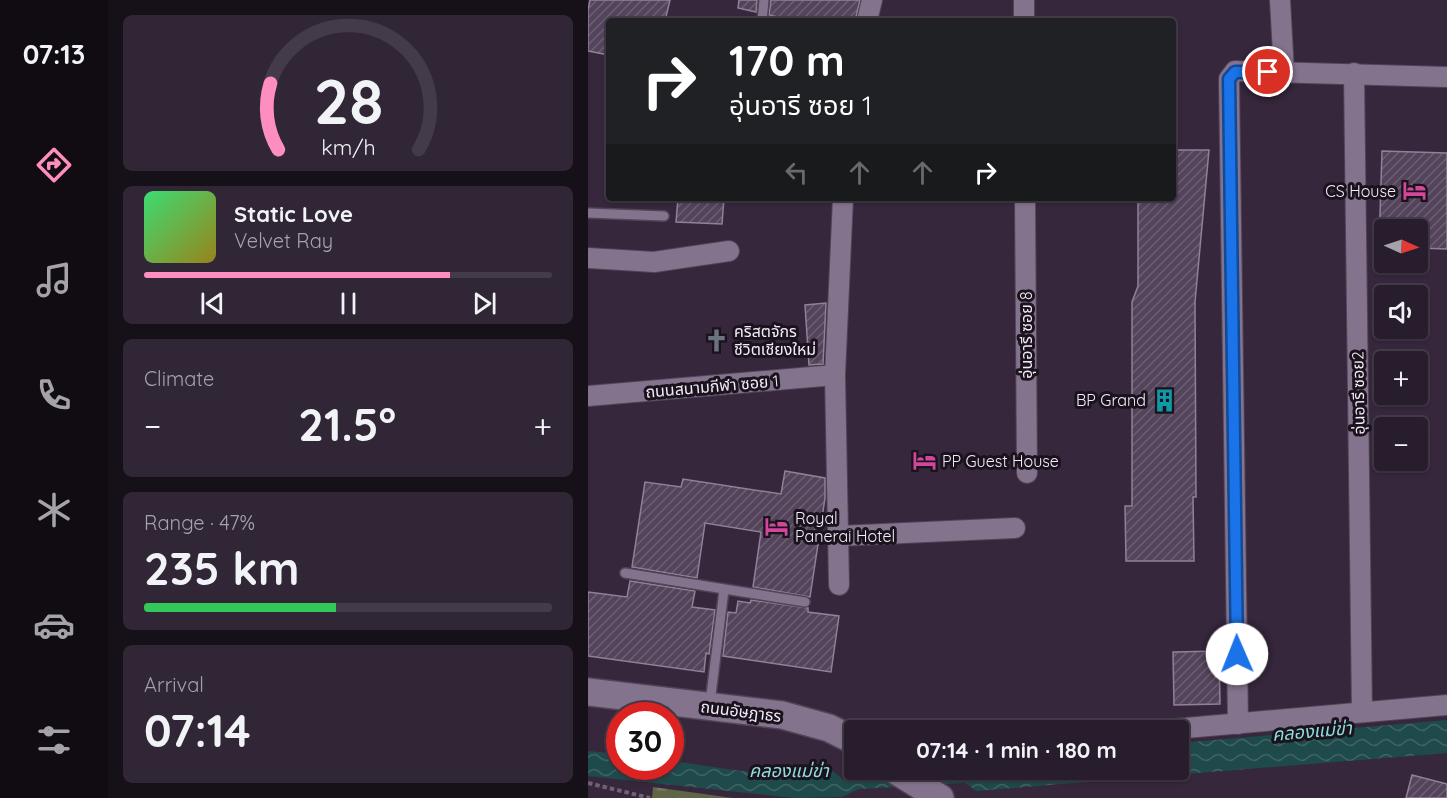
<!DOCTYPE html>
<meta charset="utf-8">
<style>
body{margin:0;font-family:Quicksand,"Noto Sans Thai",sans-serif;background:#302635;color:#f1f3f6;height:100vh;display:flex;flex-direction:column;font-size:22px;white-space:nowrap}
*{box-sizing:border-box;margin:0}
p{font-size:20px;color:#a5a2aa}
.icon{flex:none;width:33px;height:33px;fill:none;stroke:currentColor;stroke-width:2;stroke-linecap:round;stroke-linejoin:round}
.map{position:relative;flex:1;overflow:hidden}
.side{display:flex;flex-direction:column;gap:15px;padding:15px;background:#161019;width:480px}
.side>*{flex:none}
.hud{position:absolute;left:18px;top:18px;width:570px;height:183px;border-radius:6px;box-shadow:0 2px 4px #0004,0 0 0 2px #443b49;background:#202124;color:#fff;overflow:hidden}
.needle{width:39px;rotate:93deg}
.controls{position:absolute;left:786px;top:219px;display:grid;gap:12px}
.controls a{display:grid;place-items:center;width:54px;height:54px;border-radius:6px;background:#281d2d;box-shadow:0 2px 4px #0004,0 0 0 2px #443b49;font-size:30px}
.speed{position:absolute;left:18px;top:702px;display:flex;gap:12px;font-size:30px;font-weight:700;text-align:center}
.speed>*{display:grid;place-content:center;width:78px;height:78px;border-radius:50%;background:#281d2d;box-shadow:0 2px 4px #0004,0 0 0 2px #443b49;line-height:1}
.speed .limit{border:9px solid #d22;background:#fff;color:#111}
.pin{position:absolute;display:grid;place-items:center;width:51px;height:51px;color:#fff;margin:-26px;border:3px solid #fff;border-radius:50%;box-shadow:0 2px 6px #0007}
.me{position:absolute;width:66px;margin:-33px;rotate:359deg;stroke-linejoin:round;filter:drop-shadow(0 0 4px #0008)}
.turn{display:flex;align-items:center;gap:21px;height:126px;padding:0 24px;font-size:27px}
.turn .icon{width:78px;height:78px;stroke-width:2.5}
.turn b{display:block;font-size:42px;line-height:51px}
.lanes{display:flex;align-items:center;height:57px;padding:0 24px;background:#0003;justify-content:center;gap:30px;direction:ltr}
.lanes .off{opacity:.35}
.big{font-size:45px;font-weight:700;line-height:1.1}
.side .tile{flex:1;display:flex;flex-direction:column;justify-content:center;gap:9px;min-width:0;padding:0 21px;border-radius:9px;background:#302635}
.side .dial{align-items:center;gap:0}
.dial svg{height:156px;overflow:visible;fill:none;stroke:#443b49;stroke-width:7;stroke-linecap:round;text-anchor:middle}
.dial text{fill:#f1f3f6;stroke:none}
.song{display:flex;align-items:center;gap:18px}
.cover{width:72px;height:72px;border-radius:9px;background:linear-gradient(135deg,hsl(140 70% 55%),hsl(50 70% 35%))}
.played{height:6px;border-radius:3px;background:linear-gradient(90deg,#fe8ebd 75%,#443b49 75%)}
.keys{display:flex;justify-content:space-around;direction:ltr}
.heat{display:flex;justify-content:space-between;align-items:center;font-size:33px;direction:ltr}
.charge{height:9px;border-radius:4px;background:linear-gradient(90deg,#34c759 47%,#443b49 0)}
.trip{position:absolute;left:256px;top:720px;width:345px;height:60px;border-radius:6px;background:#281d2d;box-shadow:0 2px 4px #0004,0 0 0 2px #443b49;font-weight:700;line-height:60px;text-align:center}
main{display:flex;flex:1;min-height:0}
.tabs{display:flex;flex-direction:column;width:108px;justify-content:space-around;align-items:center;background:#100c12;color:#a5a2aa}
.tabs .icon{width:42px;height:42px}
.tabs .on{color:#fe8ebd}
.tabs b{font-size:27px;color:#f1f3f6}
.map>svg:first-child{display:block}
</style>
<main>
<nav class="tabs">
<b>07:13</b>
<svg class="icon on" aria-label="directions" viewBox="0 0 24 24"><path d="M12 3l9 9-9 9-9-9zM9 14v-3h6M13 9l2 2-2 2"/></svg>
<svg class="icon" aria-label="music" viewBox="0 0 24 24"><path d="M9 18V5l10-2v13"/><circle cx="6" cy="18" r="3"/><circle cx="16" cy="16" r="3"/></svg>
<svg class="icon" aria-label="phone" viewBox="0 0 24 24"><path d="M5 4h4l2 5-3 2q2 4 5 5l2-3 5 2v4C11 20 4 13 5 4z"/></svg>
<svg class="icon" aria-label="climate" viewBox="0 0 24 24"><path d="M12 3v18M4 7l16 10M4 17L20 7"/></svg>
<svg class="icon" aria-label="car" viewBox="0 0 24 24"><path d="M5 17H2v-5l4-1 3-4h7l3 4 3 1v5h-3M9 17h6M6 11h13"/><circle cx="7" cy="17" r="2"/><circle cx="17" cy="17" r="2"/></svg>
<svg class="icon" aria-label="filters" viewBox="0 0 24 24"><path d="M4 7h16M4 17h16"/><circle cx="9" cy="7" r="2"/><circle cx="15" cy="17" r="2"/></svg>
</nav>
<section class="side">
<div class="tile dial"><svg viewBox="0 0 100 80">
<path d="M14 69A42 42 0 1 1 86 69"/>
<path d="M14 69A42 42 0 0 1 10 35" stroke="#fe8ebd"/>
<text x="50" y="56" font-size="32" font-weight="700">28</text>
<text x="50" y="72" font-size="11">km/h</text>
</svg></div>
<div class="tile">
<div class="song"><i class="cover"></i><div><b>Static Love</b><p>Velvet Ray</p></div></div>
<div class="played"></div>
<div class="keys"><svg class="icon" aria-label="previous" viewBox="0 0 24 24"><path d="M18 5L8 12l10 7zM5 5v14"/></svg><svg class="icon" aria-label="pause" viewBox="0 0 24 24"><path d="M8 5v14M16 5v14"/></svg><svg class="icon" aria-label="next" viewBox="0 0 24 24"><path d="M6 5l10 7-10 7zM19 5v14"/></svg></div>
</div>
<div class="tile"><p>Climate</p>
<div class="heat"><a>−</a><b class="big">21.5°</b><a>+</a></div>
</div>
<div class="tile"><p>Range · 47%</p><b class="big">235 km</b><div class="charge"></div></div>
<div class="tile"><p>Arrival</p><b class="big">07:14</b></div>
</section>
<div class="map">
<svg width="859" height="798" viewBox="0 0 859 798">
<defs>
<pattern id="forest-firs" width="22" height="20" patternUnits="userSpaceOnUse" patternTransform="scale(1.5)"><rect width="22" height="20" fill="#5f6546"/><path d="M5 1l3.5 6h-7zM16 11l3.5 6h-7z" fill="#777b61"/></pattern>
<pattern id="water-waves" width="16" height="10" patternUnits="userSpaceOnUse" patternTransform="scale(1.5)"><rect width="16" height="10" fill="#1f4a4b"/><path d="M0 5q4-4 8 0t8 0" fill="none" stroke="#406466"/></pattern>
<pattern id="building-hatch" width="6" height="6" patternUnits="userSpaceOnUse" patternTransform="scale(1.5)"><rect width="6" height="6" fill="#54445b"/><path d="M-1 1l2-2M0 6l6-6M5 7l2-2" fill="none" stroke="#6d5f73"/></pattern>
</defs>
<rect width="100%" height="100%" fill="#36273c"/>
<polygon fill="url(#forest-firs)" points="65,787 145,798 64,798"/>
<path fill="url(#water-waves)" d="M859 720V753L388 791 377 783 271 789 254 797 207 798 0 776V751L31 754 32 766H82L83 761C127 766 202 783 243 770L256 780 362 773 358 770H591V743Z"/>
<g fill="url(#building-hatch)" stroke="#928099" stroke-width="1.5">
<polygon points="2,0 82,0 77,21 21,21 21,55 0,51 0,10"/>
<polygon points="151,0 169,0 168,12 150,8"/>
<polygon points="183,0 272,0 267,21 208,21 181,15"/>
<polygon points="585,150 621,150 607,302 608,497 605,497 606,561 538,561 537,506 544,506 544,302 550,286 550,198 585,198"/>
<polygon points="794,151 859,153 859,249 830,248 830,230 796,230 796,247 791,246"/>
<polygon points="90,198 136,198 134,224 88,222"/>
<polygon points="238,303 235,364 221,365 217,305"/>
<polygon points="197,471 237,478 237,498 222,597 165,587 173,532 117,523 109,578 44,567 57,482 93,487 95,479 193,494"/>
<polygon points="42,581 107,591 104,607 127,610 121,654 118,653 116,672 0,656 0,592 39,597"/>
<polygon points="163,600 220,608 220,612 251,616 243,672 135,656 140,612 148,613 150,601 162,603"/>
<polygon points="631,651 632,704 586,705 585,652"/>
<polygon points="824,775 859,784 859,798 818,798"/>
</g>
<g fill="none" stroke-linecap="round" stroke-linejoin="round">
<defs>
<g id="lane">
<polyline points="174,21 176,0"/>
<polyline points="0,213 76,216"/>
<polyline points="37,573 217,602"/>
<polyline points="122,703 136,590"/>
</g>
<g id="street">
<polyline points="436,0 436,21"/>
<polyline points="692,0 696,72"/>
<polyline points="279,21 284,0"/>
<polyline points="766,73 774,712"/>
<polyline points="437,198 439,473"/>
<polyline points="0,258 66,262 141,251"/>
<polyline points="0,396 247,375"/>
<polyline points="250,536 427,528"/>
<polyline points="251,585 247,375 255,198"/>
<polyline points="650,724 641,79 647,71 859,77"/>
<polyline points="575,730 859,705"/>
</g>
<g id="secondary">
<polyline points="0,692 194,715 241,728 267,741"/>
<polyline points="307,770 352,798"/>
</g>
</defs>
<use href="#lane" stroke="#514456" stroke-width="12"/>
<use href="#street" stroke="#514456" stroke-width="22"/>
<use href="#secondary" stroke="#514456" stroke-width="30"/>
<polyline stroke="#6f6275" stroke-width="4" stroke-dasharray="4.5 3" stroke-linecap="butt" points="0,783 62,798"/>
<use href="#lane" stroke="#84738c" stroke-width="9"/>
<use href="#street" stroke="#84738c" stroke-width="20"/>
<use href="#secondary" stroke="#84738c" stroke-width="27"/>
</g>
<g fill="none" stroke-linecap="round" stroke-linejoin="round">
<defs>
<polyline id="route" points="649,654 641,79 647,72 680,72"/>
</defs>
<use href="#route" stroke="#114b97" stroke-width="15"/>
<use href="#route" stroke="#1a73e8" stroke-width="10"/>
</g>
<defs>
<symbol id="hotel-bare" viewBox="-9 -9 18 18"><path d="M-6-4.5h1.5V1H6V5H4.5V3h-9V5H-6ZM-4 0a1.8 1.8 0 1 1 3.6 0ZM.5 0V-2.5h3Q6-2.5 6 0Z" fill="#d1479c" stroke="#1a131d" stroke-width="2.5" paint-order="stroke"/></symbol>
<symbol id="church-bare" viewBox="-9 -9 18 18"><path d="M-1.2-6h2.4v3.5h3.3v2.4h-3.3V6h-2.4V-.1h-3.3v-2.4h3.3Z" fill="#6b7280" stroke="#1a131d" stroke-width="2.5" paint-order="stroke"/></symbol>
<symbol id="building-bare" viewBox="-9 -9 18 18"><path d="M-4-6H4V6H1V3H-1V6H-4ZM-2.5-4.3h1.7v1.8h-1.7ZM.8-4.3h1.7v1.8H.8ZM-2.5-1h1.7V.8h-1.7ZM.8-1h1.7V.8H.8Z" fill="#0f9aa8" stroke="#1a131d" stroke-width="2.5" paint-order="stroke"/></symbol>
</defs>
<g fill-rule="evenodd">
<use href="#hotel-bare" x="810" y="174" width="33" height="33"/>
<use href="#church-bare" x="112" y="324" width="33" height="33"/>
<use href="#building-bare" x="560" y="384" width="33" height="33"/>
<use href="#hotel-bare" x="320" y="444" width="33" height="33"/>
<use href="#hotel-bare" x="172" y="510" width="33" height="33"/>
</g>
<g text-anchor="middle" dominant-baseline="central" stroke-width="6" stroke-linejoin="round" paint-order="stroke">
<g font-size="16" fill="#f4ebf9" stroke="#1a131d" text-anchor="start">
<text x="808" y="191" text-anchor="end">CS House</text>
<text x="146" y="331">คริสตจักร<tspan x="146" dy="18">ชีวิตเชียงใหม่</tspan></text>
<text x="558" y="400" text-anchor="end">BP Grand</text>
<text x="354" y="461">PP Guest House</text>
<text x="207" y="518">Royal<tspan x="207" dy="18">Panerai Hotel</tspan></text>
</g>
<g font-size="16" fill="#f4ebf9" stroke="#1a131d">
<text transform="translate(438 335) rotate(-90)">อุ่นอารี ซอย 8</text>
<text transform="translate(124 386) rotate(-5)">ถนนสนามกีฬา ซอย 1</text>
<text transform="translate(770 393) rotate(-91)">อุ่นอารี ซอย2</text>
<text transform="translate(153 711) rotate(7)">ถนนอัษฎาธร</text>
</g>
<g font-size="18" font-style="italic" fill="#8fdede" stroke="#1a131d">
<text transform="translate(724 731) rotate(-5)">คลองแม่ข่า</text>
<text x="201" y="770">คลองแม่ข่า</text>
</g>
</g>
</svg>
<div class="controls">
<a><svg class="needle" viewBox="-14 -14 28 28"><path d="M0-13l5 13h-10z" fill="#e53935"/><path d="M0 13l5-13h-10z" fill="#a5a2aa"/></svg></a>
<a><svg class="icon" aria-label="sound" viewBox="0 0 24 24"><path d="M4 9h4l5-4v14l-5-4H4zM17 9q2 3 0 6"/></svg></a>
<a>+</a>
<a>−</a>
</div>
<div class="speed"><div class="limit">30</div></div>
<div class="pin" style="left:680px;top:72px;background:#d93025"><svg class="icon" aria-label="arrive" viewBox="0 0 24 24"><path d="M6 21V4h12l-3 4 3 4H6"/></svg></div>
<svg class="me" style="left:649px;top:654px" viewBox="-20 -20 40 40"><circle r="19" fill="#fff"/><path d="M0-13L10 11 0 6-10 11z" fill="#1a73e8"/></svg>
<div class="trip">07:14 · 1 min · 180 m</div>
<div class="hud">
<div class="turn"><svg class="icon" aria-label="right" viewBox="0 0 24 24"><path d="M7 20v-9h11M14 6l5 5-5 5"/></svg><div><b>170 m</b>อุ่นอารี ซอย 1</div></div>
<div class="lanes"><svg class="icon off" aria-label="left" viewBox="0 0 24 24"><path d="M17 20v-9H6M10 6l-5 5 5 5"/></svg><svg class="icon off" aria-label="ahead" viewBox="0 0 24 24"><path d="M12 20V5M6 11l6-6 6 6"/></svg><svg class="icon off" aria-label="ahead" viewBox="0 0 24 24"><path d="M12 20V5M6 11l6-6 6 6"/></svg><svg class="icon" aria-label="right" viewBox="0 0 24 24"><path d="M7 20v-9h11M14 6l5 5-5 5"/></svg></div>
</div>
</div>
</main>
